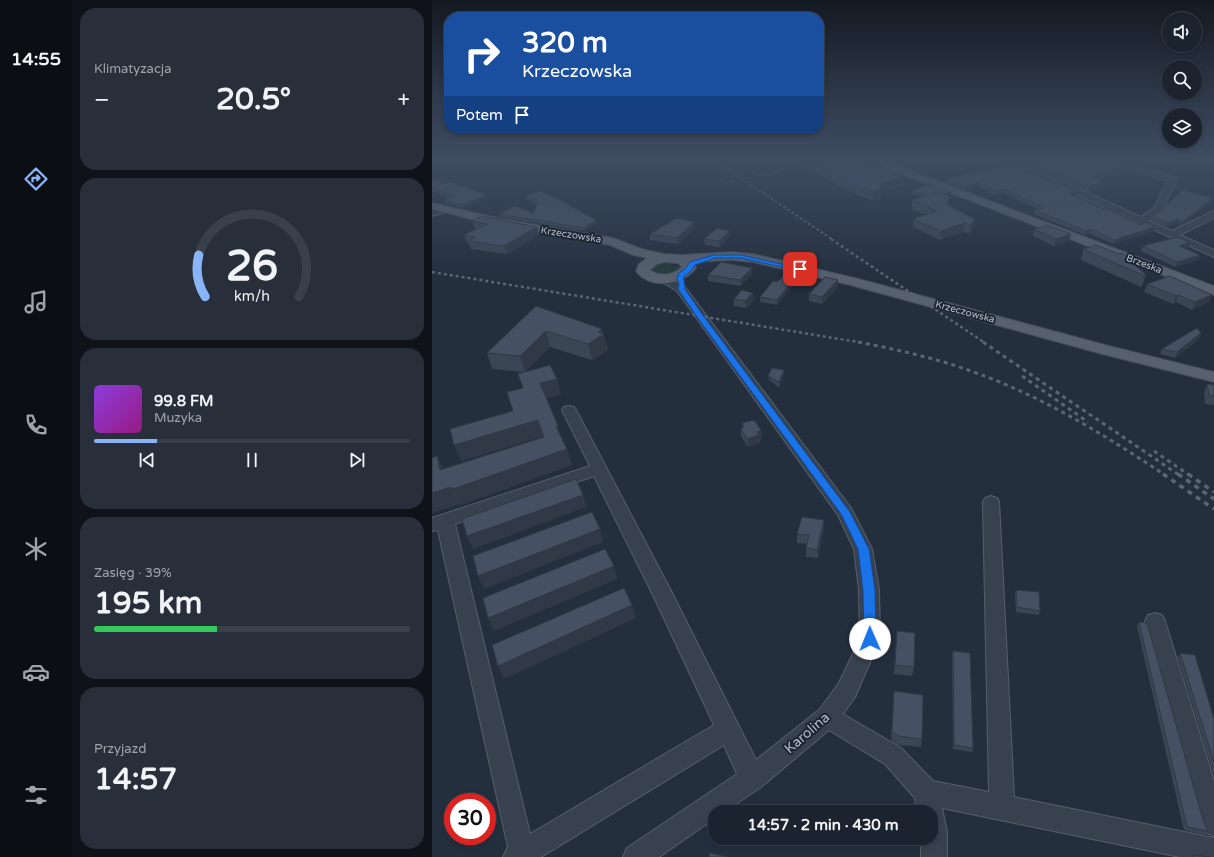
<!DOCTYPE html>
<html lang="pl">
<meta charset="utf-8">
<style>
body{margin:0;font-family:"Varela Round",sans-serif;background:#282f3a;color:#f1f3f6;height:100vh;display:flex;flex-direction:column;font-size:15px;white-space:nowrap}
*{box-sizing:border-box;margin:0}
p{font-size:13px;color:#a0a4aa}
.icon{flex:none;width:22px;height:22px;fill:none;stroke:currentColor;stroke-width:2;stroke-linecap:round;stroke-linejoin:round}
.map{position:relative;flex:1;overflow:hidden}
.drawer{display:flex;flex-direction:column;gap:8px;padding:8px;background:#0f1319;width:360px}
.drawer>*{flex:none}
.top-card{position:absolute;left:12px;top:12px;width:380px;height:122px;border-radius:16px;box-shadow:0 2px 6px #0003,0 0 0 1px #39404a;background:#1a4fa0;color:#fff;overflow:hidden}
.tools{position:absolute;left:730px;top:12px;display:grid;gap:8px}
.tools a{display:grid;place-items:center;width:40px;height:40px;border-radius:50%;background:#1b232e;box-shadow:0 2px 6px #0003,0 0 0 1px #39404a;font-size:20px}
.speed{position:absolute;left:12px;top:793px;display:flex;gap:8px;font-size:20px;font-weight:700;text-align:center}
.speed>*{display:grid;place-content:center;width:52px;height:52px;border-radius:50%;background:#1b232e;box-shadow:0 2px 6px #0003,0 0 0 1px #39404a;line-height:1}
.speed .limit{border:6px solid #d22;background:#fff;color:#111}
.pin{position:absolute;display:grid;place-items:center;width:34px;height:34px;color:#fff;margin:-17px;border-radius:8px;box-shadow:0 2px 6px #0006}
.me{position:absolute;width:44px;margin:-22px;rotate:359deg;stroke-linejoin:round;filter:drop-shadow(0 0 3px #0008)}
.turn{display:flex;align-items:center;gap:14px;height:84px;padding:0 12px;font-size:18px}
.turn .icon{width:52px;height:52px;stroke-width:2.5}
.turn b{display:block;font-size:28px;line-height:34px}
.then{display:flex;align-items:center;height:38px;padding:0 12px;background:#0003;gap:8px;font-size:15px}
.big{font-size:30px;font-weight:800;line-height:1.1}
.drawer .card{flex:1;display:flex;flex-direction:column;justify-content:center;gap:6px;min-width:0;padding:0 14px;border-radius:16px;background:#282f3a}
.drawer .dial{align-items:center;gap:0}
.dial svg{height:104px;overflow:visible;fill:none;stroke:#39404a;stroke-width:7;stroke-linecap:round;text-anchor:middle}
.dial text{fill:#f1f3f6;stroke:none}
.song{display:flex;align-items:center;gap:12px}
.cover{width:48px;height:48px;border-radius:6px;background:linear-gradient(135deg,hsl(270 70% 55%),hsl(310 70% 35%))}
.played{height:4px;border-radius:2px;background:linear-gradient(90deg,#8ab4f8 20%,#39404a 20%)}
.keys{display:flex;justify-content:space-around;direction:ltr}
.heat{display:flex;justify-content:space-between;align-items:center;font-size:22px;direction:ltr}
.charge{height:6px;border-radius:3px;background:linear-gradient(90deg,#34c759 39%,#39404a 0)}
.trip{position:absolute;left:276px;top:805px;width:230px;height:40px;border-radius:16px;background:#1b232e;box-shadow:0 2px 6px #0003,0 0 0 1px #39404a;font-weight:800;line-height:40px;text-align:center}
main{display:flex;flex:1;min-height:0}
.dock{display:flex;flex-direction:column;width:72px;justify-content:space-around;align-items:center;background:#0b0e12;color:#a0a4aa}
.dock .icon{width:28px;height:28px}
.dock .on{color:#8ab4f8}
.dock b{font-size:18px;color:#f1f3f6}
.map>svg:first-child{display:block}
</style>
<main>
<nav class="dock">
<b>14:55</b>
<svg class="icon on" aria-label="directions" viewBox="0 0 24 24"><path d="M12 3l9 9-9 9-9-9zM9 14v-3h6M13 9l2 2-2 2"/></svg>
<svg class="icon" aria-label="music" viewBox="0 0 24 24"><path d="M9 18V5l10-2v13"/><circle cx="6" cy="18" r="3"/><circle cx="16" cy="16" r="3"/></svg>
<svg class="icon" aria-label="phone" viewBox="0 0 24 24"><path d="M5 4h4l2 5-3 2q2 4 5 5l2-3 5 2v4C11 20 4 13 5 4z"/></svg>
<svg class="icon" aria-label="climate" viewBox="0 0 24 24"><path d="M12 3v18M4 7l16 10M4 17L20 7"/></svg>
<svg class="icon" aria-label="car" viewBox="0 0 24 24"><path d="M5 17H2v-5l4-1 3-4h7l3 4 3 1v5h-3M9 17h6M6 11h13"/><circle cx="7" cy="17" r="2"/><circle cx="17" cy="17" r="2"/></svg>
<svg class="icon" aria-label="filters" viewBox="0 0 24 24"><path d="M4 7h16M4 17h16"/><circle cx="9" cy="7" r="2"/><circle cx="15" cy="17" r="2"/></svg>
</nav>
<section class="drawer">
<div class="card"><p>Klimatyzacja</p>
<div class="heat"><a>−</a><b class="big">20.5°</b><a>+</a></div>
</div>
<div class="card dial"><svg viewBox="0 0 100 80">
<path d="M14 69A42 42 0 1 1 86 69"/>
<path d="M14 69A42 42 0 0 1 9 37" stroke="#8ab4f8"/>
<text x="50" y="56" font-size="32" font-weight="700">26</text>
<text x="50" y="72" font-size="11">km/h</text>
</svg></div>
<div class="card">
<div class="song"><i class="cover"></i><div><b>99.8 FM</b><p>Muzyka</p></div></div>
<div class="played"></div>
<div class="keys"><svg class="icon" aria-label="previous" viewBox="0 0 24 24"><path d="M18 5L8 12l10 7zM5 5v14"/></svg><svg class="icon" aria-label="pause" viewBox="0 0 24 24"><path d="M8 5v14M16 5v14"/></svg><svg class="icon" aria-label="next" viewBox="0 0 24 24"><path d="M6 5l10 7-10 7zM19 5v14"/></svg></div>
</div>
<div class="card"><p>Zasięg · 39%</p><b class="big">195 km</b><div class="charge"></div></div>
<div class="card"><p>Przyjazd</p><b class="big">14:57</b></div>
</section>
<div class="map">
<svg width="782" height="857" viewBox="0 0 782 857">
<rect width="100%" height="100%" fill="#242f3e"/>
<path fill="#263c3f" d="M231 261 246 263 238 265 240 267 249 265 250 266C245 276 228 277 219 271L221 265Z"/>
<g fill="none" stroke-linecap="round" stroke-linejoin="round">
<g stroke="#394c67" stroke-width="2.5">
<polyline points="326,176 346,172"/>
<polyline points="293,183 301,181"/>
</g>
<defs>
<g id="minor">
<polygon points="552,159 562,159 636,184 709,217 722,208 736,181 675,161 674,159 684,159 744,178 745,180 729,212 717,221 740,231 782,211 782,218 748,235 782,250 782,257 630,188"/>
<polygon points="13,206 16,207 18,209 16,211 0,216 0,210"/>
<path d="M231 275 253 287 419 508 440 549 447 590 448 639 423 697 411 714 469 748 501 781 557 792 551 502 553 498 559 496 565 498 567 502 582 797 782 838V857H748L510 808 515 832V857H489V838H499V812H485L483 798 453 764 397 730 329 787 292 812H283V818L227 857H191L195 848 305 774 292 745 109 857H71L76 847 6 530 0 531V518L158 466 130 410 132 407 137 406 142 407 144 410 238 589 324 760 388 709 407 683 428 639 427 590 422 549 406 515 245 291 227 280 225 278ZM162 476 221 595 282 725 98 834 23 524Z"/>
<polygon points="723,613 730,615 733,621 782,781 782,836 773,832 769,823 713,621 716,615"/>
</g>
<g id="major">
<polygon points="435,159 448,159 782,286 782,295 436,161"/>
<path d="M0 203 70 219 181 238 210 249 232 254 249 255 299 252 321 254 427 279 681 347 782 372V382L670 354 418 285 321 262 299 260 262 262 264 268C252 285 217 290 204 271L207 264 215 258 201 255 178 245 70 227 0 209ZM233 262 246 263 250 267C242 275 228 277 218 270L225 264Z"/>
</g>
</defs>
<use href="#minor" stroke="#565f6c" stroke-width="2"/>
<use href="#major" stroke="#414a57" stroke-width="2"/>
<use href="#minor" fill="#38414e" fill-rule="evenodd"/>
<use href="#major" fill="#56606e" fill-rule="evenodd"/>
<polyline stroke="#5a6575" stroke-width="2" stroke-dasharray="2.5 2.5" stroke-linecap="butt" points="281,159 401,240"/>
<g stroke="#5a6575" stroke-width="2.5" stroke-dasharray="3 3" stroke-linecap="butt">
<polyline points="399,239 553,343"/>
<polyline points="0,272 432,343"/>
</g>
<g stroke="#5a6575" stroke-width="3" stroke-dasharray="4 4" stroke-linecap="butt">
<path d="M426 342C467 350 508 359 547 374 613 398 674 436 733 475"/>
<polyline points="551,342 747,475"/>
<polyline points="590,376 656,422"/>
<polyline points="722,451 757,475"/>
</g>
<g stroke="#5a6575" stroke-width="3.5" stroke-dasharray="5 5" stroke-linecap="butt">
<polyline points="731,474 782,509"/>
<polyline points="746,474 782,499"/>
<polyline points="756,474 782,492"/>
</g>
</g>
<g fill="#3b4654">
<polygon points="366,159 444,159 444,166 471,185 449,192 448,199 441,201 412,189 374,166 374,162"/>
<polygon points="578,159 681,159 702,165 700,171 668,179 670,182 671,182 669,188 657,192 637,183 578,163"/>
<polygon points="688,159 719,159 723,160 722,165 715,167"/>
<polygon points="0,179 10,184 56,198 30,208 13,203 12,200 19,198 0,191"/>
<polygon points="515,179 645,192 644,196 643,196 721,231 681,244 658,234 653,235 602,214 603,210 606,209 572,193 562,195 547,187 533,190 515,183"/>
<polygon points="479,190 519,192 519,195 516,196 517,205 542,228 537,234 531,232 508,240 481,227 481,219 493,215 480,209 480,200 490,197 479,193"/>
<polygon points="93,196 165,223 152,231 68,217 67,214 101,213 105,205 94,199"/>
<polygon points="779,201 752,223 747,226 746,223 734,227 720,221 721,217"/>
<polygon points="40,221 105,227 107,235 75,254 39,249 37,244 35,243 32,235 45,229 43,229"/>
<polygon points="262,222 263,228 246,244 218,240 218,234"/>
<polygon points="602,229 639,234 637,241 622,246 601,236"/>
<polygon points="298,231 298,236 288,247 273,245 272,239"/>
<polygon points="711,246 757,247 753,248 768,255 766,260 743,267 709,251"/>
<polygon points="651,249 714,275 710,286 709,287 649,260"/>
<polygon points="369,270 369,275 345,305 328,302 328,297 345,282"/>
<polygon points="320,274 309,286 276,281 276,275"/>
<polygon points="406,280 406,287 390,304 377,301 377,294"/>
<polygon points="715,284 777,302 760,310 744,302 741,304 712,292"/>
<polygon points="302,299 322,300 314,308 302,306"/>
<polygon points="104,306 171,334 176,350 160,360 118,347 94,371 125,379 129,394 114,398 140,465 28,505 27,504 0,513 0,458 5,456 11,470 112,437 111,436 29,461 81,411 91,388 86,374 92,372 60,369 55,353"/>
<polygon points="769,333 767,339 743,358 728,354 730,349"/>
<polygon points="352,370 352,374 347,387 337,380 336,376"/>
<polygon points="775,384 782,385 782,405 773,404 772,392"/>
<polygon points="310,423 329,430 330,439 328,439 328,443 316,447 309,436 309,428 311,427"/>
<polygon points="392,520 392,528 386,558 374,557 374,548 375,544 365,543 365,534"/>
<polygon points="584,590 608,611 607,615 584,612 583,594"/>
<polygon points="707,622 771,820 776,831 773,835 752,830 705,626"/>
<polygon points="465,631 482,667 480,676 462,674"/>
<polygon points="521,651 541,748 540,752 521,749 520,655"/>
<polygon points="748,653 782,719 782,776 746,657"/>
<polygon points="462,691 490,739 489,747 466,745 459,740"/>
</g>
<g fill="#303945">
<polygon points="444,159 444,167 433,162"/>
<polygon points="723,160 722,165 715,167 716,162"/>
<polygon points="702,165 700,171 658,182 660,176"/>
<polygon points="471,177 471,185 449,192 448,199 441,201 441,192 449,183"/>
<polygon points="670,180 669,182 671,182 669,188 657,192 658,186 667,181"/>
<polygon points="547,183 547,187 533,190 534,186"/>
<polygon points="573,189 572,193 562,195 563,191"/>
<polygon points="519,192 519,195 501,201 501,198"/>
<polygon points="645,192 644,196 637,198 638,194"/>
<polygon points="55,195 56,198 30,208 29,205"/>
<polygon points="518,197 517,205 513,212 514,204"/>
<polygon points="781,198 779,201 752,223 747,226 749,222"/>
<polygon points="543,219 542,228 537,234 538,225"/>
<polygon points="747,219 746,223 734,227 735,223"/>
<polygon points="164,220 165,223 152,231 152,228"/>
<polygon points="262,222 263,228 246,244 245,238"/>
<polygon points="533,223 531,232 508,240 509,231"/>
<polygon points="105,227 107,235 75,254 72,246"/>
<polygon points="723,227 721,231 681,244 682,240"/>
<polygon points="659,229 658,234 653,235 654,231"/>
<polygon points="298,231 298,236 288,247 287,241"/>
<polygon points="639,234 637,241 622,246 624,239"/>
<polygon points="758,242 757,247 746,251 748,246"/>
<polygon points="768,255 766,260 743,267 745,262"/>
<polygon points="320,268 320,274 309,286 308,280"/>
<polygon points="369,270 369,275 345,305 345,300"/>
<polygon points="406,280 406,287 390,304 390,297"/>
<polygon points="321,293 322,300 314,308 313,301"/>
<polygon points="746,295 744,302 741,304 744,296"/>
<polygon points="780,295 777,302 760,310 763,302"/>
<polygon points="170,329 172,335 172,334 176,350 160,360 156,344 166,332"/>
<polygon points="114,331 118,347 93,372 88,356"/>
<polygon points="769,333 767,339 743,358 745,352"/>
<polygon points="352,370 352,374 347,387 347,382"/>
<polygon points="125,379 129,394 113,399 108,383"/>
<polygon points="106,420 112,436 29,461 22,445"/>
<polygon points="329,430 330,439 328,439 328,443 316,447 315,439 325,432"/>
<polygon points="135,449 140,465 28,505 21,489"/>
<polygon points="5,456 12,473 8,470"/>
<polygon points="19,487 27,504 0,513 0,493"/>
<polygon points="151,495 155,507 41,549 35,536"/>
<polygon points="392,520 392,528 386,558 385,550"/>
<polygon points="168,529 171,542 52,589 46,576"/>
<polygon points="182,566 185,579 62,631 56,618"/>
<polygon points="200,605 204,618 72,679 66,666"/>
</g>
<g fill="#455162" stroke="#303945">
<polygon points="376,159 443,159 433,162 471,177 449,183 448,190 441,192 412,180"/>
<polygon points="582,159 681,159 702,165 660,176 670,180 667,181 671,182 658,186 638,177"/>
<polygon points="706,159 719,159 723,160 716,162"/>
<polygon points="574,165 630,185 645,192 638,194 671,209 673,208 709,225 713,222 723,227 682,240 659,229 654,231 603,210 612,208 573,189 563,191 547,183 534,186 515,179"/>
<polygon points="0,179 10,184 19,182 55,195 29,205 12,200 23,196 0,188"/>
<polygon points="497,184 519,192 512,194 507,192 495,196 479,190"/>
<polygon points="751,190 781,198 754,219 749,222 747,219 735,223 721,217"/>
<polygon points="108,191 128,200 164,220 152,228 67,214 83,206 101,213 106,202 93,196"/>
<polygon points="507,192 518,197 514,204 543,219 538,225 533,223 509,231 481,219 505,211 480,200"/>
<polygon points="50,216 105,227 72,246 37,241 43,237 32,235 56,224 40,221"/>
<polygon points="245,218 262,222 245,238 218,234"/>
<polygon points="615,225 639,234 624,239 602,229"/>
<polygon points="285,228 298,231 287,241 272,239"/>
<polygon points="745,237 758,242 748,246 768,255 745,262 711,246"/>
<polygon points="664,245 687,254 690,253 714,275 713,276 651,249"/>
<polygon points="289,262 320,268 308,280 276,275"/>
<polygon points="360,268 369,270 345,300 328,297 341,281 345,282"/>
<polygon points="738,276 780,295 763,302 746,295 744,296 715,284"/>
<polygon points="393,277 406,280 390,297 377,294"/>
<polygon points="310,290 321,293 313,301 302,299"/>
<polygon points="104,306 170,329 166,332 172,334 156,344 114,331 88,356 55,353"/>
<polygon points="765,328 769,333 745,352 730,349"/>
<polygon points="118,365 125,379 108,383 126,426 124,427 135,449 21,489 19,487 0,493 0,458 5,456 8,470 112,437 106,420 22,445 18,429 81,411 75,392 91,388 86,374"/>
<polygon points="340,368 352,370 347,382 336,376"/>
<polygon points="775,384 782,385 782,396 777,395"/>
<polygon points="322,420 329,430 325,432 327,435 315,439 309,428 312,427 310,423"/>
<polygon points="144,479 151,495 35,536 30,519"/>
<polygon points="160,512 168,529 46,576 41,556"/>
<polygon points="370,517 392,520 385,550 374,548 377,535 365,534"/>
<polygon points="173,549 182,566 56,618 51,598"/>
<polygon points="192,588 200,605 66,666 60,645"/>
<polygon points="584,590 607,592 608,611 585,607"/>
<polygon points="707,622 715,623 771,820 776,831 755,827"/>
<polygon points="465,631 483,633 482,667 463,665"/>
<polygon points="521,651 538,653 541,748 522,745"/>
<polygon points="748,653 763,655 782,719 782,762"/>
<polygon points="462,691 491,695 490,739 467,736 460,732"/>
<polygon points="278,853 296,857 277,857"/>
<polygon points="761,855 778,857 761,857"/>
</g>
<linearGradient id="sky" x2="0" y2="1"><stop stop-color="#141a22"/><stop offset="0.57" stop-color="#3f4d63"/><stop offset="1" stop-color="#3f4d63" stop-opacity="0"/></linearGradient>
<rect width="782" height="279" fill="url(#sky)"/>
<path fill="#1a73e8" stroke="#114b97" d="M282 255H309L371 269 368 271 309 258H283L263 265 258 272 252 276C251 280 253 284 253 289L270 314 418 512 437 549 443 590 444 639 442 643 438 644 433 643 432 639 431 590 426 549 409 514 265 317 246 289 247 284 245 279 247 273 253 269 258 262Z"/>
<g text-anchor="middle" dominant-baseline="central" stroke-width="4" stroke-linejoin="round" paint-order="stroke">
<g font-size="10" fill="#b4bcc9" stroke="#1d2633">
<text transform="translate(139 235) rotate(9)">Krzeczowska</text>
<text transform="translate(712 264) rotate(21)">Brzeska</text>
<text transform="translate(533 312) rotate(15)">Krzeczowska</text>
</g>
<g font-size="14" fill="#b4bcc9" stroke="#1d2633">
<text transform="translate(375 733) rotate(-41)">Karolina</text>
</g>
</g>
</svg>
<div class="tools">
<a><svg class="icon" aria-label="sound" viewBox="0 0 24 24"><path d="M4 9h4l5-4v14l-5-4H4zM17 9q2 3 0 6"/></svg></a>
<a><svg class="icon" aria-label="search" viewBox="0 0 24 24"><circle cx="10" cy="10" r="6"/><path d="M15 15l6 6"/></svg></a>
<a><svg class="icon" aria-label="layers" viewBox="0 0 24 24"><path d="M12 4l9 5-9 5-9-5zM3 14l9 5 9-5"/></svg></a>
</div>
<div class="speed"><div class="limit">30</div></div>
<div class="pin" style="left:368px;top:269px;background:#d93025"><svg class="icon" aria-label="arrive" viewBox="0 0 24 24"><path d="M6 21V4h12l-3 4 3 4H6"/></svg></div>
<svg class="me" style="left:438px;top:639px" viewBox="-20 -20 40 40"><circle r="19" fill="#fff"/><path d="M0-13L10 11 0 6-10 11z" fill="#1a73e8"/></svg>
<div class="trip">14:57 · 2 min · 430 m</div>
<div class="top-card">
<div class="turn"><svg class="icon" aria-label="right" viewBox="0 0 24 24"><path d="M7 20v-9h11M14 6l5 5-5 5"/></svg><div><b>320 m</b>Krzeczowska</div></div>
<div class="then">Potem<svg class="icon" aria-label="arrive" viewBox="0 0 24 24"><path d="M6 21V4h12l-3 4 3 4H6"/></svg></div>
</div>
</div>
</main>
